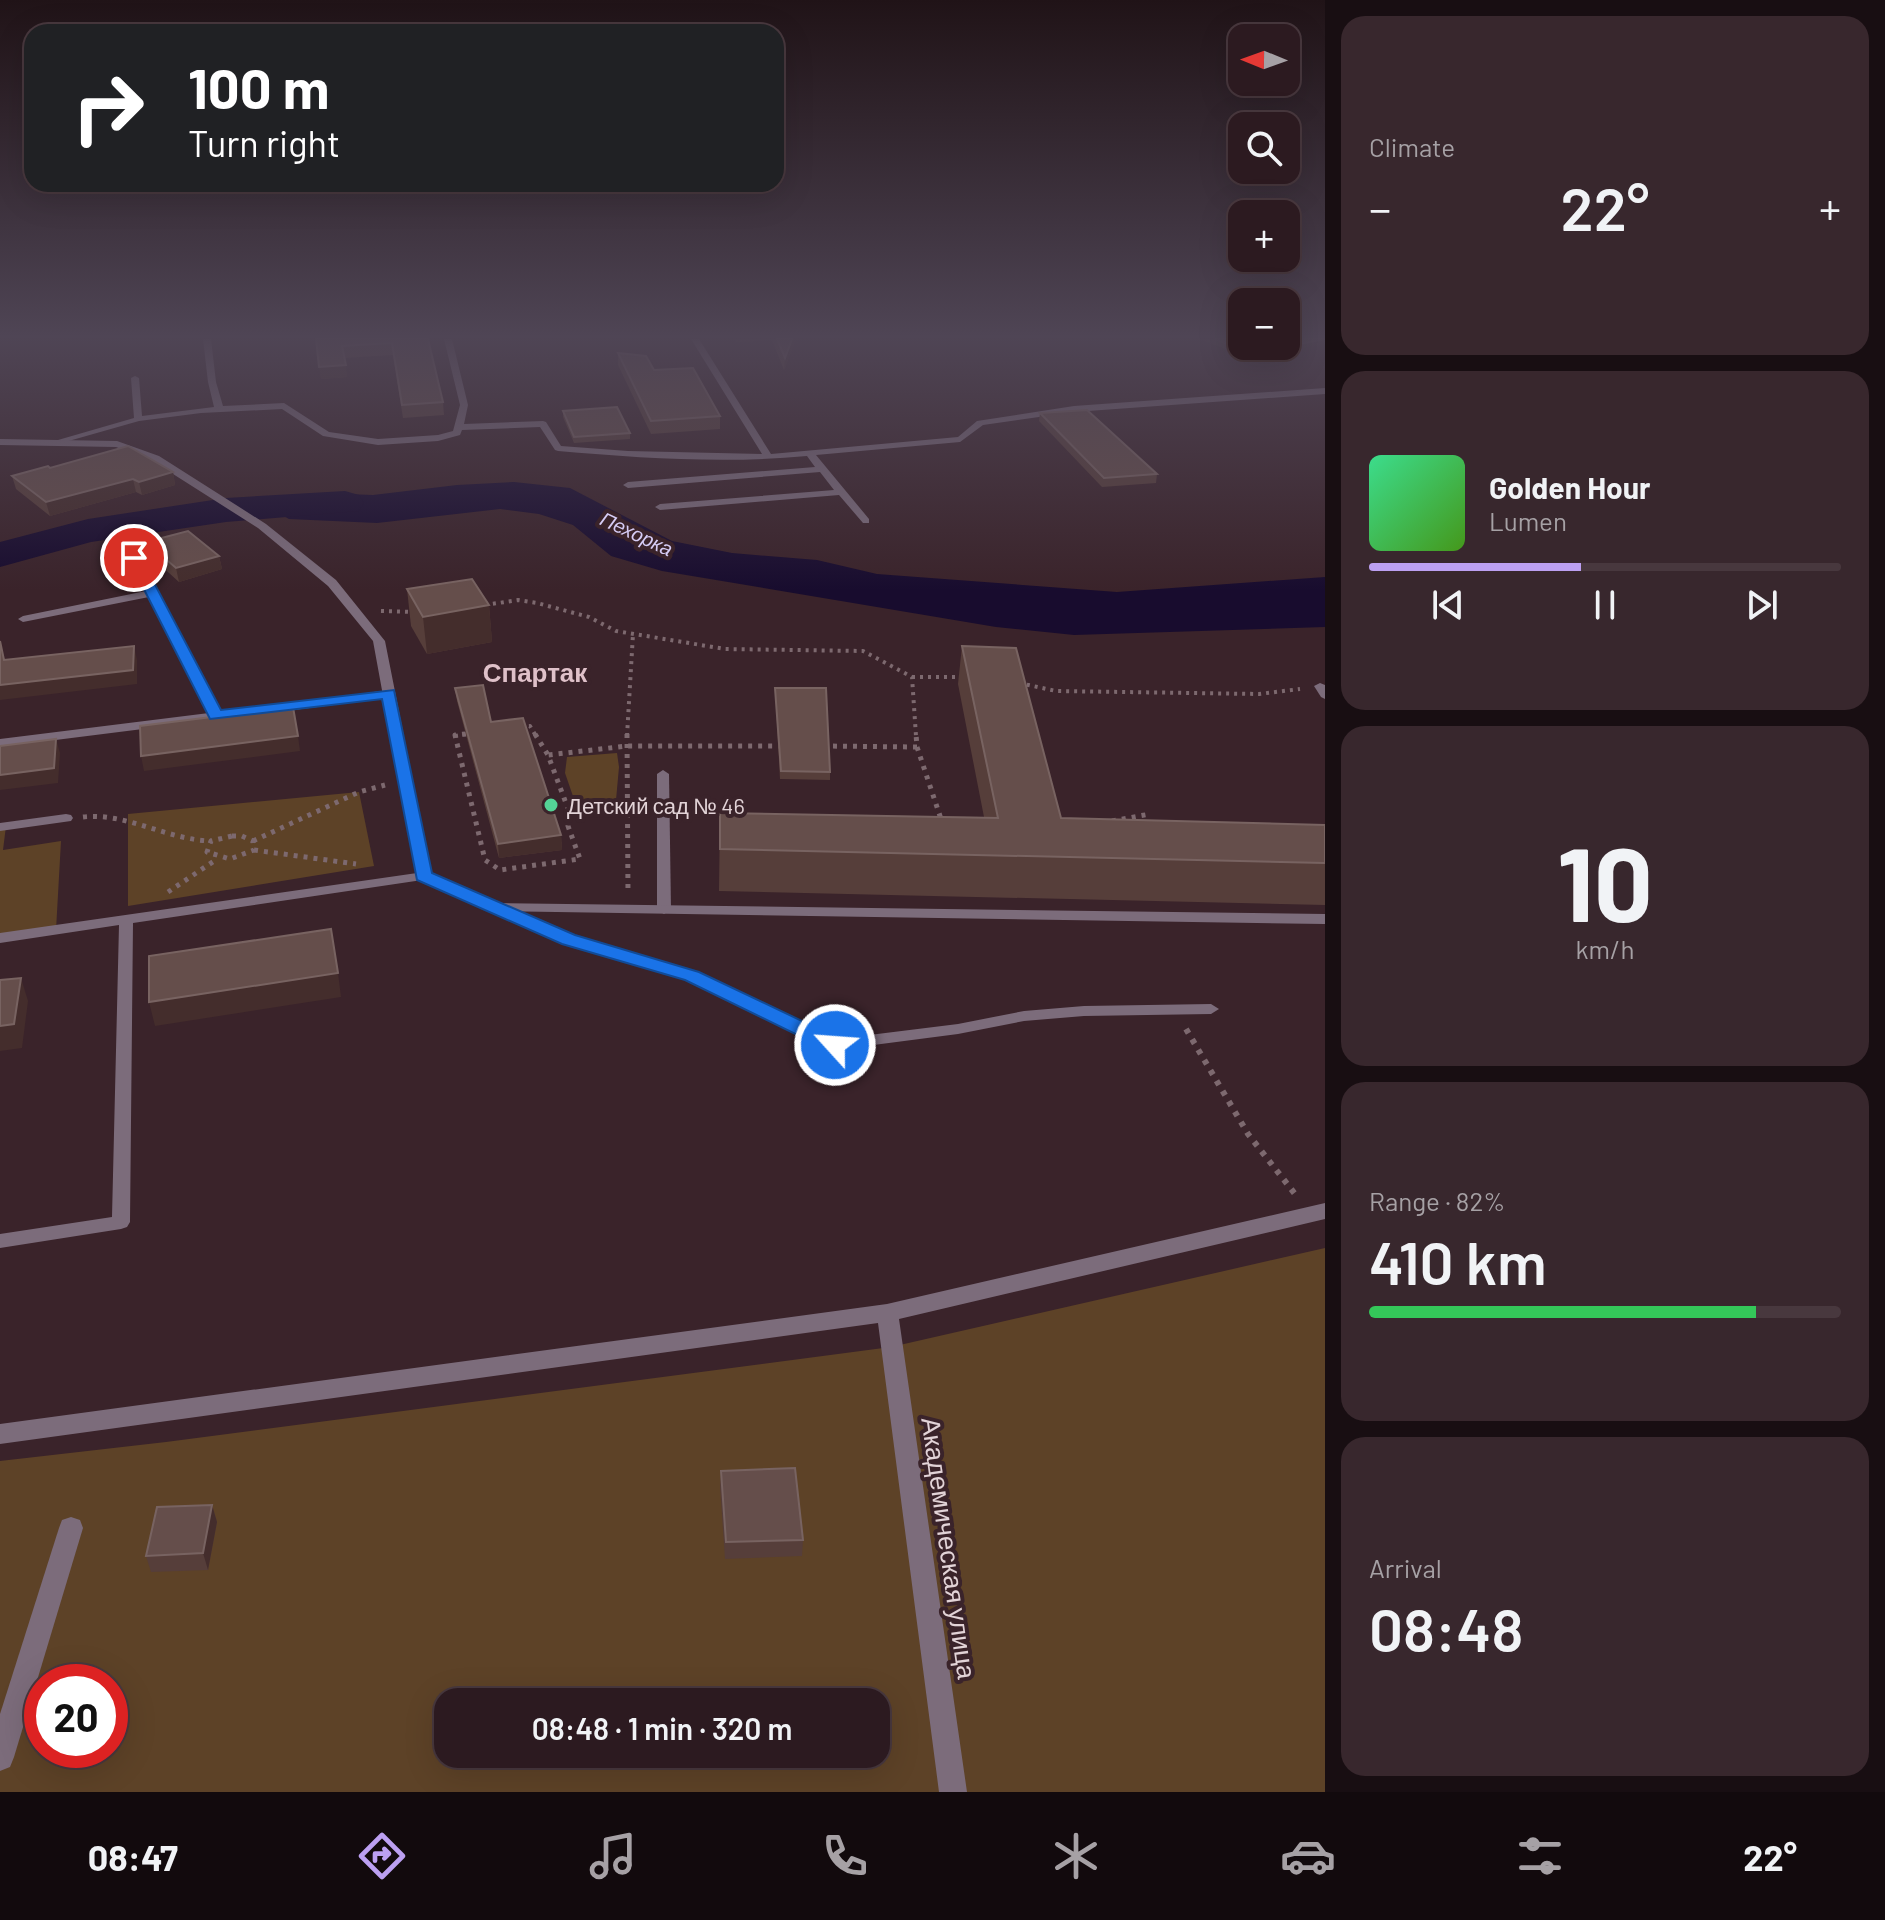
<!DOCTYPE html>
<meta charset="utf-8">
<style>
body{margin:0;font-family:Barlow,sans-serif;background:#38272d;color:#f1f3f6;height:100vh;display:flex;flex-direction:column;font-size:30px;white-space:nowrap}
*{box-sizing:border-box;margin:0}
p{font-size:26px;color:#a6a1a5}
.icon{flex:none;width:44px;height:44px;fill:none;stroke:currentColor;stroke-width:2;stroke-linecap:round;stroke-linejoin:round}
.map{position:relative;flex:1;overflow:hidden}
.panel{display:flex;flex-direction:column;gap:16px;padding:16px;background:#180e12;width:560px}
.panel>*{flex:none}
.banner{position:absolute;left:24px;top:24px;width:760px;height:168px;border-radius:24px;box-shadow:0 8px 32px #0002,0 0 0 2px #48383e;background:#202124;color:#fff;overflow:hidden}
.needle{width:52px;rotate:271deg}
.tools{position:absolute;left:1228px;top:24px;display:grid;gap:16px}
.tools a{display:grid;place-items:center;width:72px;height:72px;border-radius:16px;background:#2c1a20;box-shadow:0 8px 32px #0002,0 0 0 2px #48383e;font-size:40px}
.speed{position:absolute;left:24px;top:1664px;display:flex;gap:16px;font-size:40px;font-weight:700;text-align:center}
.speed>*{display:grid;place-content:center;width:104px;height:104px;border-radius:50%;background:#2c1a20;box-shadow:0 8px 32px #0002,0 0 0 2px #48383e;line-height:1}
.speed .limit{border:12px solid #d22;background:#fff;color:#111}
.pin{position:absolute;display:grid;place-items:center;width:68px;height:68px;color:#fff;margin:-34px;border:4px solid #fff;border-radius:50%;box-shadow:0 2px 8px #0007}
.me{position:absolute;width:88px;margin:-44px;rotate:296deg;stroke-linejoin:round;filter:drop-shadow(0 0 6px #0008)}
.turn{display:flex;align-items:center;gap:28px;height:168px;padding:0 32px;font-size:36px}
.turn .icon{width:104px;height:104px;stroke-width:2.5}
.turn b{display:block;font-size:56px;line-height:68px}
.big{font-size:60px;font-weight:600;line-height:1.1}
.panel .card{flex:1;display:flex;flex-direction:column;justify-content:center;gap:12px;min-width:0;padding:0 28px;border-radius:24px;background:#38272d}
.panel .dial{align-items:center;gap:0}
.dial b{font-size:104px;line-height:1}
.song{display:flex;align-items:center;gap:24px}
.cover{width:96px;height:96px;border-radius:12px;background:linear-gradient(135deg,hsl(150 70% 55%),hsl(100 70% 35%))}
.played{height:8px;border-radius:4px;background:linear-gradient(90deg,#bca0f2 45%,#48383e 45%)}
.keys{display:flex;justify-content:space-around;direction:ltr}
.heat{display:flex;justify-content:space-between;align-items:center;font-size:44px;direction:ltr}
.charge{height:12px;border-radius:6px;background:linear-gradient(90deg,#34c759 82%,#48383e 0)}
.trip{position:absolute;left:434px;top:1688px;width:456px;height:80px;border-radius:24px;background:#2c1a20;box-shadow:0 8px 32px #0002,0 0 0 2px #48383e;font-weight:600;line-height:80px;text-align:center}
.menu{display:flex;height:128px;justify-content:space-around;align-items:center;background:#120a0d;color:#a6a1a5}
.menu .icon{width:56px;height:56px}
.menu .selected{color:#bca0f2}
.menu b{font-size:36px;color:#f1f3f6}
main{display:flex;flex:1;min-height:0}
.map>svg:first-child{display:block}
</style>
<main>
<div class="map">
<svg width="1325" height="1792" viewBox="0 0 1325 1792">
<rect width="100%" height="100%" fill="#3a232a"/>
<g fill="#5d4227" fill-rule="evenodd">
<polygon points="617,753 619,767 616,800 576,805 565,773 567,757"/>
<polygon points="359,792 374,866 128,906 128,814"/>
<polygon points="6,826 3,850 61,841 56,930 0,938 0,827"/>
<path d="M1325 1248V1792H0V1461L166 1442 891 1347ZM42 1682H110V1750H42ZM448 1702H876V1754H448Z"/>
</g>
<polygon fill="#180c2e" points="514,482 570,488 672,541 732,553 817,560 877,574 1117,592 1325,577 1325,627 1074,635 996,627 662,571 611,556 573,525 539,514 500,509 377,523 289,519 259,502 320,493 373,495 457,485"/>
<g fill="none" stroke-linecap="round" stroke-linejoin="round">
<polygon fill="#180c2e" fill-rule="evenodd" points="345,491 359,495 364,503 359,511 226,522 91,542 0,567 0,542 88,519 226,498"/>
<g stroke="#7d696f" stroke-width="4" stroke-dasharray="3 5" stroke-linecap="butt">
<polyline points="485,605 518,600 537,603 589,617 616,631 725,649 863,651 912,677 916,736"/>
<polyline points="381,611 415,612"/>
<polyline points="912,677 962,677"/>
<polyline points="1019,683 1056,691 1259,694 1300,689"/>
<polyline points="521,727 530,726 536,736"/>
<polyline points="455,736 472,733"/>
<polyline points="627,736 633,634"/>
</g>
<g stroke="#7d696f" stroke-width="5" stroke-dasharray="4 6" stroke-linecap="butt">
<polyline points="466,734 455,735 485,860 500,870 580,859 568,826 570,814"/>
<polyline points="535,734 548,755"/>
<polyline points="627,734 628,893"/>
<polyline points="823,746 917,747 916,734"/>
<polyline points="917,747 942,822"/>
<polyline points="616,808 570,814 548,755 627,746 785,746"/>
<path d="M83 817C125 812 168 840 211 841"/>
<polyline points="1112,821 1150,814"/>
<polygon points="232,836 242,836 253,841 254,850 230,859 207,852 211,841"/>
<polyline points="253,841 359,792 385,785"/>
<polyline points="254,850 356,864"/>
<polyline points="168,892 217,859"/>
</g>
<polyline stroke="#7d696f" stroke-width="6" stroke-dasharray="5 7" stroke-linecap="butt" points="1186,1029 1248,1134 1295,1194"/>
<g fill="#7c6c7b" fill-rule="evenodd">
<path d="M203 339H211L216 382 223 406 284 403 329 432 378 439 438 435 453 431 460 405 444 339H452L468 405 464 424 543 421 546 422 561 446 628 451 762 454 691 339H699L771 454 958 437 977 421 1074 406 1325 388V394L1074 412 983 425 960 442 816 455 869 519V523H863L839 495 660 510 655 507 660 504 834 490 820 472 628 488 623 485 628 482 815 467 807 456C724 464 640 458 558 451L555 450 540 427 462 430 460 435 438 441 378 445 323 436 282 409 201 413 139 421 58 444V440L134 418 131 378 135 376 139 378 142 416 214 407 208 382Z"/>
<polygon points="134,555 139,558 220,712 389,690 395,694 389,698 0,747 0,739 209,713 149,597 23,622 18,619 23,616 146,591 129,558"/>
<polygon points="1320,683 1325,685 1325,699 1321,697 1314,686"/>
<polygon points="663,770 669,774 671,910 664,914 657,910 657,774"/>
<polygon points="66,814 71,815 73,818 71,821 0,831 0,823"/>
<polygon points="424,872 431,876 429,879 133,923 130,1222 127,1227 121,1229 0,1248 0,1234 112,1217 119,925 0,943 0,933"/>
<polygon points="493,904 573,936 697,973 837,1039 958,1024 1024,1011 1084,1006 1211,1004 1219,1009 1211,1014 1084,1016 1024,1021 958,1034 835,1050 687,979 563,942 488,911 486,908"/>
</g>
<g fill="#7c6c7b" fill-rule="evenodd">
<polygon points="0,439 117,441 159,456 266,524 336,580 385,641 431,873 496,903 1325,914 1325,924 487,911 416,876 373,641 328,586 258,528 151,460 116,447 0,445"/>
<polygon points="1325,1203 1325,1219 899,1319 967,1792 939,1792 878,1323 0,1444 0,1424 887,1304"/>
<polygon points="71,1517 80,1520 83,1528 14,1757 10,1767 0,1771 0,1714 59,1528 62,1520"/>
</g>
</g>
<g fill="#563e3a">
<polygon points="316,339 428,339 443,402 444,415 403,418 393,355 344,358 347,377 321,379"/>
<polygon points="733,339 796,339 784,370 772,340 736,342"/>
<polygon points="1200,339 1242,339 1286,346 1251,359"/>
<polygon points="618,353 654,370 720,416 720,429 651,434 618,365"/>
<polygon points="563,411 630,433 630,439 574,443 563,417"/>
<polygon points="1040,413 1157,474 1156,483 1102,487 1039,421"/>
<polygon points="50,468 173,472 175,485 142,495 136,492 50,516 16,489 12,476"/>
<polygon points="146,542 219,556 222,569 179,582 149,555"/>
<polygon points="407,589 489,605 492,642 427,654 411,626"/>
<polygon points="962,646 1061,818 1325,825 1325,905 719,891 720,813 984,817 958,684"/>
<polygon points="455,688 491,722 561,835 562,850 499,858 457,701"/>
<polygon points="775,688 830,772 830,780 780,779"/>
<polygon points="721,1471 803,1540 802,1556 725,1559 720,1487"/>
<polygon points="212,1505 217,1522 208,1570 151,1572 146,1556"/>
</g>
<g fill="#442d2c">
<polygon points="792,339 796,339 784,370 785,358"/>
<polygon points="1325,339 1325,344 1251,359 1252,353"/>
<polygon points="346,365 347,377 321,379 319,367"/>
<polygon points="173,472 175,485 142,495 139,482"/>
<polygon points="133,479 136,492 50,516 46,502"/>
<polygon points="219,556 222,569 179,582 176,568"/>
<polygon points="489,605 492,642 427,654 423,617"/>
<polygon points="134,646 137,660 137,684 0,700 0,685"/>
<polygon points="298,736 300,751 144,771 141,756"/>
<polygon points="56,739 60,753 58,783 0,790 0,775"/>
<polygon points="561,835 562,850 499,858 498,844"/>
<polygon points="338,973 341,997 155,1026 149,1002"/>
<polygon points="21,978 28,1001 22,1048 0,1051 0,1026"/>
<polygon points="212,1505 217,1522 208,1570 203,1553"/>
</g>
<g fill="#654e4b" stroke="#786361" stroke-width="2">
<polygon points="316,339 428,339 443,402 402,405 392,343 342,346 346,365 319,367"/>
<polygon points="777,339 792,339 785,358"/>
<polygon points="1215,339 1242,339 1242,346 1286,346 1286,339 1325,339 1252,353"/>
<polygon points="618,353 646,356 654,370 693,368 720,416 651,421"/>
<polygon points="617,407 630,433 574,437 563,411"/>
<polygon points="1087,410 1157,474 1104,478 1040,413"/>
<polygon points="128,446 173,472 139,482 133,479 46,502 12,476 48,466 50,468"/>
<polygon points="188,531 219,556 176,568 146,542"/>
<polygon points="472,579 489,605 423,617 407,589"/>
<polygon points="0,641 4,660 134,646 133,670 0,685"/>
<polygon points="962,646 1016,648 1061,818 1325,825 1325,863 720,849 720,813 998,818"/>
<polygon points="483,685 491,722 523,718 561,835 498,844 455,688"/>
<polygon points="775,688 826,688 830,772 781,771"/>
<polygon points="293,707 298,736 141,756 140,726"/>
<polygon points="56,739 54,768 0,775 0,746"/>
<polygon points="331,929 338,973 149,1002 149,956"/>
<polygon points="21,978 14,1024 0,1026 0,980"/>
<polygon points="795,1468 803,1540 726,1542 721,1471"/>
<polygon points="212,1505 203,1553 146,1556 157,1507"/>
</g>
<linearGradient id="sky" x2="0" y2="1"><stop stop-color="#201317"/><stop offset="0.57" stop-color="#4f4555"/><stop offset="1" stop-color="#4f4555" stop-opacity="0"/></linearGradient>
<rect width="1325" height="590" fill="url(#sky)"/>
<polygon fill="#1a73e8" stroke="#114b97" stroke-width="2" points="134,554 141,558 221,710 394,690 432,873 575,935 699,972 842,1040 845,1045 842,1050 828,1050 685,980 562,944 417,880 382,699 210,719 128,558"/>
<circle fill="#54d396" stroke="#3a232a" stroke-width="3" cx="551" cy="805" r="8"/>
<g text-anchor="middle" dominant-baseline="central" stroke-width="8" stroke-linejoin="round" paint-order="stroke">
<g font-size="20" font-style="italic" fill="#d6ccf5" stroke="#3a232a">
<text transform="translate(637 533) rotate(25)">Пехорка</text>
</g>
<g font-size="22" fill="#e2d3d7" stroke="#3a232a" text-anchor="start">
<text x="567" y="805">Детский сад № 46</text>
</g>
<g font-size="26" font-weight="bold" fill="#dfc1c9" stroke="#3a232a">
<text x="535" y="671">Спартак</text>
</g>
<g font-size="26" fill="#e2d3d7" stroke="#3a232a">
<text transform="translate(950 1548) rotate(82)">Академическая улица</text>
</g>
</g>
</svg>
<div class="tools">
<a><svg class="needle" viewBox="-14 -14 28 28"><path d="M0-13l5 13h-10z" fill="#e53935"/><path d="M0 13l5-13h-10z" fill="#a6a1a5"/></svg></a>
<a><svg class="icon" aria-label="search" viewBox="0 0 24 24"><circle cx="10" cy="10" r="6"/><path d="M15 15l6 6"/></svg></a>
<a>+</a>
<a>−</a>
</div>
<div class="speed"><div class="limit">20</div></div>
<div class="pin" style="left:134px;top:558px;background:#d93025"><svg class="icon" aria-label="arrive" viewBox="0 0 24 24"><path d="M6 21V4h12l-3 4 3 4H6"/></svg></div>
<svg class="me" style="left:835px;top:1045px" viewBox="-20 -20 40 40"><circle r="17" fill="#1a73e8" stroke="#fff" stroke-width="3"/><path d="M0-11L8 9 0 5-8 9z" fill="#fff"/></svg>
<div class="trip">08:48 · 1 min · 320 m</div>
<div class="banner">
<div class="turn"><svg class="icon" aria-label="right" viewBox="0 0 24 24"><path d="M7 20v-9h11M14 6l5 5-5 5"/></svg><div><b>100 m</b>Turn right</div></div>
</div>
</div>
<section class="panel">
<div class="card"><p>Climate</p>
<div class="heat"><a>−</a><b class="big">22°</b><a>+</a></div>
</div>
<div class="card">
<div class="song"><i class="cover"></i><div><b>Golden Hour</b><p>Lumen</p></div></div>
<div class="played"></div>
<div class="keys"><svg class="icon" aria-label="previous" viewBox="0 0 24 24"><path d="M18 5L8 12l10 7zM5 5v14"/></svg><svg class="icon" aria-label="pause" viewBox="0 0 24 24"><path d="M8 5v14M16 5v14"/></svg><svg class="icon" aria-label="next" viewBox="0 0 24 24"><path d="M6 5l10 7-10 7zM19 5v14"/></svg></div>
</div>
<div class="card dial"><b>10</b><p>km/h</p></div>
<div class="card"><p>Range · 82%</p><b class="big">410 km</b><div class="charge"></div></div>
<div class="card"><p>Arrival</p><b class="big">08:48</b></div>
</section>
</main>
<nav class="menu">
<b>08:47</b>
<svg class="icon selected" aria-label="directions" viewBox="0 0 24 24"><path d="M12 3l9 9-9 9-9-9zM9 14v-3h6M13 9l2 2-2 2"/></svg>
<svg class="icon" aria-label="music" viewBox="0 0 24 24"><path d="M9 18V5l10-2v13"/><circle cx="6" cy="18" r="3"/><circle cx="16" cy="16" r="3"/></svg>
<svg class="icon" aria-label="phone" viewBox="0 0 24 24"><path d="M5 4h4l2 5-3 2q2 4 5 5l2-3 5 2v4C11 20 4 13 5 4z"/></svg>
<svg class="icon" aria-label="climate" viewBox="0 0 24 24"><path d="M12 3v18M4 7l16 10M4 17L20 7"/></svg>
<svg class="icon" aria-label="car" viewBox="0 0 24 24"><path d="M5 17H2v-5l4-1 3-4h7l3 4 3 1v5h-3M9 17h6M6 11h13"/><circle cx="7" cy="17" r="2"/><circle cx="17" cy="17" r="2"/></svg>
<svg class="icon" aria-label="filters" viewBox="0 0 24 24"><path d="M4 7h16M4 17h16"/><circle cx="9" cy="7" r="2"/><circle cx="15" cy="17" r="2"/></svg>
<b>22°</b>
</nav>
